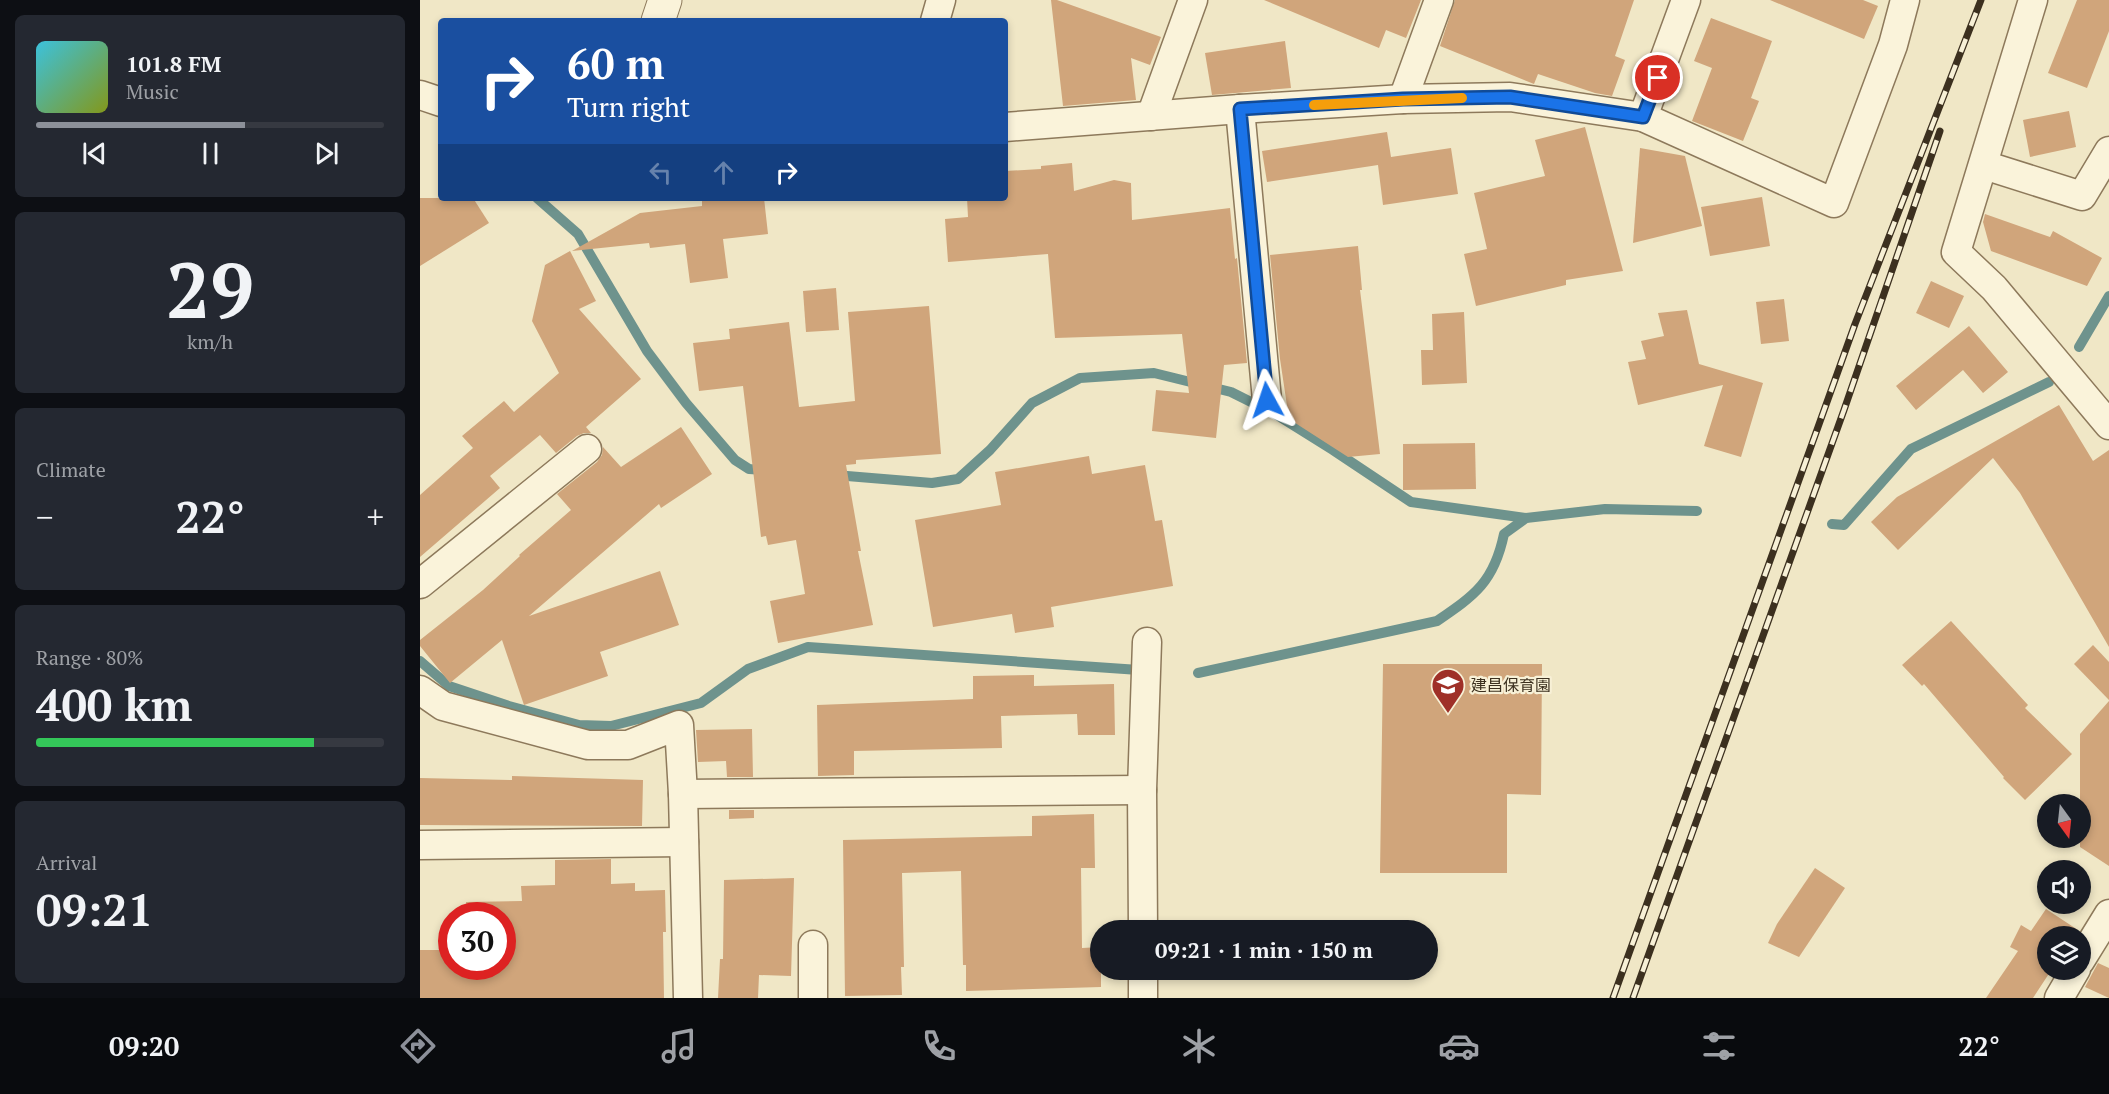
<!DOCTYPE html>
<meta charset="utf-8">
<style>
body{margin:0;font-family:"PT Serif","Noto Sans JP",serif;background:#242831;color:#f1f3f6;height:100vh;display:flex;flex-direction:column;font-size:22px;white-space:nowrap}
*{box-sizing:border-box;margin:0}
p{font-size:20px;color:#9ea1a6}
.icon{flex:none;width:33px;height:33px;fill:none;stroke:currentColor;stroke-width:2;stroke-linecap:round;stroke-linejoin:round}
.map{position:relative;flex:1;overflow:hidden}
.details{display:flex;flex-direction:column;gap:15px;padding:15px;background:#0d0f14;width:420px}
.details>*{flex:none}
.banner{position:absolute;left:18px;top:18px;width:570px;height:183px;border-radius:6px;box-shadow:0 3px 9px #0003;background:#1a4fa0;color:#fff;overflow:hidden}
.needle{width:39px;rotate:165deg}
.controls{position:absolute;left:1617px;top:794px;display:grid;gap:12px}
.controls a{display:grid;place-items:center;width:54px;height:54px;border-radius:50%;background:#171b24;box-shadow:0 3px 9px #0003;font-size:30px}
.speed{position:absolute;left:18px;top:902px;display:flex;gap:12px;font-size:30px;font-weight:700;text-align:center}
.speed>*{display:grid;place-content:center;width:78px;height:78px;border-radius:50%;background:#171b24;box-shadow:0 3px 9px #0003;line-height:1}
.speed .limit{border:9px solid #d22;background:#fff;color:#111}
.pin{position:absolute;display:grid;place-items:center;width:51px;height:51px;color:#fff;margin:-26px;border:3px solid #fff;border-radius:50%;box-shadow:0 2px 6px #0007}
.me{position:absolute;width:66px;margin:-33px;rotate:355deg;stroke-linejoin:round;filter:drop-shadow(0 0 4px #0008)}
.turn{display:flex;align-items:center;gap:21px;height:126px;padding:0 30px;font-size:27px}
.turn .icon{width:78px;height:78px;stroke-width:2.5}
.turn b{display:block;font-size:42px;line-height:51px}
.lanes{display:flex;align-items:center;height:57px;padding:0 30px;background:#0003;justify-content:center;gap:30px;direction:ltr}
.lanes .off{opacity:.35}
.big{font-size:45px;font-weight:800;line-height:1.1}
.details .tile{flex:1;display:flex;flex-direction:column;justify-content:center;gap:9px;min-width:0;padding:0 21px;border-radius:9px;background:#242831}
.details .dial{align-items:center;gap:0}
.dial b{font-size:78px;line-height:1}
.song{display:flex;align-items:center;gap:18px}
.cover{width:72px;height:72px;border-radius:9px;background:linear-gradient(135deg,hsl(190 70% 55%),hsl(70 70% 35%))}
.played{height:6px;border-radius:3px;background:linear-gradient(90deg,#8c9099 60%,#363941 60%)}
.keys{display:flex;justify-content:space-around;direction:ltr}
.heat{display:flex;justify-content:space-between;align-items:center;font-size:33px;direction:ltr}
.charge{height:9px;border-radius:4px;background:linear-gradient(90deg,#34c759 80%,#363941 0)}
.trip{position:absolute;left:670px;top:920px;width:348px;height:60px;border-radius:30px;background:#171b24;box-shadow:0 3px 9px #0003;font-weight:800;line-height:60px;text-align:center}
.tabs{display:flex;height:96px;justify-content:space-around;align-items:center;background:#090b0e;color:#9ea1a6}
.tabs .icon{width:42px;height:42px}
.tabs .current{color:#8c9099}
.tabs b{font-size:27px;color:#f1f3f6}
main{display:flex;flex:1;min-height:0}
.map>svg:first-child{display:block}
</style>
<main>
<section class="details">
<div class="tile">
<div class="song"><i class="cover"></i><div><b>101.8 FM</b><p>Music</p></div></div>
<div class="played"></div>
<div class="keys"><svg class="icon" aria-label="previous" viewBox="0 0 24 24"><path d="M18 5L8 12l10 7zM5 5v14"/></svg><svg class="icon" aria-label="pause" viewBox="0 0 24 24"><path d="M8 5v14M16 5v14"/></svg><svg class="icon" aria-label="next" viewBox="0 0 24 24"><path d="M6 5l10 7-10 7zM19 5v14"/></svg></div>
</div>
<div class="tile dial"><b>29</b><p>km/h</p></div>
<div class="tile"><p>Climate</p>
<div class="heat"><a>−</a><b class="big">22°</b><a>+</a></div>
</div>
<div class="tile"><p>Range · 80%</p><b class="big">400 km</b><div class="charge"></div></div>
<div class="tile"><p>Arrival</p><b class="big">09:21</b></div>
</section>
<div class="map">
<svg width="1689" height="998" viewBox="0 0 1689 998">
<rect width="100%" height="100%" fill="#f0e7c6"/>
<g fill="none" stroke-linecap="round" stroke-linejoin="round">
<g stroke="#6e938d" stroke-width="10">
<polyline points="117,198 158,234 227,351 266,403 315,460 329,469 346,470"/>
<polyline points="1659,347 1689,296"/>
<polyline points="415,475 512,483 538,479 570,450 612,403 660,378 734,373 811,392 857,415 913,450 991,502 1106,518"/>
<polyline points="1412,524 1424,525 1491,449 1629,382"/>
<polyline points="0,661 29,686 89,706 159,725 191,726 281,703 328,669 388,647 719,670"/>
<path d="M778 673 1017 621C1055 595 1074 582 1084 534L1106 518 1185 509 1277 511"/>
</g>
</g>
<g fill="#d0a57b">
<polygon points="631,0 637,0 741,37 730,65 711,58 716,100 643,106"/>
<polygon points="844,0 1001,0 986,38 966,30 959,48"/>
<polygon points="1035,0 1214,0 1195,56 1205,60 1192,96 1175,93 1118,74 1114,84 1020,46"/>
<polygon points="1350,0 1443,0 1458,6 1444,39"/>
<polygon points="1657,0 1689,0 1689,31 1667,88 1628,73"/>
<polygon points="1291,18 1352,41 1331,98 1339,101 1323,141 1272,121 1292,68 1274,61"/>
<polygon points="865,41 871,88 792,95 785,53"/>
<polygon points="1649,111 1656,147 1610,157 1603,120"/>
<polygon points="1165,127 1203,271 1146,280 1146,285 1056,306 1044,254 1067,249 1054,193 1125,176 1115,140"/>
<polygon points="967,132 971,157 1031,148 1038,194 963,205 958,165 847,182 842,151"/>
<polygon points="1220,148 1265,156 1282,226 1213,243"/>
<polygon points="652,163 654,191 694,180 711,183 712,220 810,208 815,259 817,258 827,363 804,365 796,438 732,431 736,390 769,393 762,334 635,338 628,254 528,262 525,219 548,217 547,198 585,198 585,171 621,169 621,166"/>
<polygon points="1342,197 1350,246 1290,256 1281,207"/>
<polygon points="0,198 53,198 69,223 0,266"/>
<polygon points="282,198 344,198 348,234 303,239 308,278 270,283 265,244 230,248 229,243 152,251 220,213 282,206"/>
<polygon points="1565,214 1630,237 1633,231 1682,258 1667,286 1571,251 1563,222"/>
<polygon points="938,246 942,290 940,290 960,454 928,457 869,419 860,359 850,255"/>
<polygon points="150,251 176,301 159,309 221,379 166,427 171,433 164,433 157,436 136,453 120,435 70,476 80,488 0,557 0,495 53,448 42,436 84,401 94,412 139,373 112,321 125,265"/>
<polygon points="1511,281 1544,296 1529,328 1496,313"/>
<polygon points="416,288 419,330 386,332 383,291"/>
<polygon points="1364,299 1369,341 1341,344 1336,302"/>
<polygon points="509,306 521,454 436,460 436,464 426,465 441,551 438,551 453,625 358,643 350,601 385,594 376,540 348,545 346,536 341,537 323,386 279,391 273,343 310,339 309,329 369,322 379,407 435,401 428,312"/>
<polygon points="1267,310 1279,364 1343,383 1321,457 1284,446 1303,385 1218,405 1208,362 1226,359 1221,341 1244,336 1238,313"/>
<polygon points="1044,312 1047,383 1002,385 1001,350 1013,350 1012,314"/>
<polygon points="1549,326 1588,372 1563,393 1543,370 1496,410 1476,386"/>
<polygon points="1639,405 1673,461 1689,450 1689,647 1600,493 1573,458 1478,550 1451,522 1477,497"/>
<polygon points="261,427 292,474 241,508 239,504 109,616 240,571 259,625 180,652 188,676 104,705 82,640 30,683 0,646 0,640 63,590 100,556 99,555 151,510 137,494 177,462 182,455 183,447 201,467"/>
<polygon points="1055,443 1056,489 983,490 983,444"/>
<polygon points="669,456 672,474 725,465 735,521 742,520 753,586 631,607 634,627 595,633 592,614 513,627 495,520 581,505 575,472"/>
<polygon points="1531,621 1608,705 1605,708 1652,754 1605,800 1583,778 1584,777 1504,684 1502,686 1482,665"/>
<polygon points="1673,645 1689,662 1689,700 1654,664"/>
<polygon points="963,664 1122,664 1121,795 1087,794 1087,873 960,873"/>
<polygon points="614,675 614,686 694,684 695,735 658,735 657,714 581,716 582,748 434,751 434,775 398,776 397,705 553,699 553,676"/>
<polygon points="1689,701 1689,866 1660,847 1660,734"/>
<polygon points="332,729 333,777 307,777 306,761 278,762 276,730"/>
<polygon points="92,776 223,780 222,826 0,825 0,778 92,780"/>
<polygon points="309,810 334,810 334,818 309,819"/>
<polygon points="674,814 675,868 661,868 662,948 681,947 681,987 546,991 546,965 543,965 541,871 482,873 484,967 481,967 482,995 425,996 423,840 612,836 612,816"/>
<polygon points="191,859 191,884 215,883 215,891 245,890 246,932 243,932 244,998 0,998 0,950 32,950 32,966 82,966 82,915 47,915 46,902 102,901 101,886 135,885 135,860"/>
<polygon points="1395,868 1425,888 1379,957 1348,943 1357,924"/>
<polygon points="374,878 371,976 339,975 338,998 298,998 300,959 303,959 304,880"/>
<polygon points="1626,909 1658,930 1654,936 1628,936 1628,969 1637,969 1636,971 1632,969 1613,998 1566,998 1598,951 1590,947 1601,925 1611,931"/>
<polygon points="1678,963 1689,968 1689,998 1665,987"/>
</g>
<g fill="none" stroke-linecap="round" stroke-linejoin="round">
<defs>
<g id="minor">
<polyline points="1613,0 1536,252 1574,288 1689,425"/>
<polyline points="515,21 521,0"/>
<polyline points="0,95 21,102"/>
<polyline points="983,99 1019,0"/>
<polyline points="820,109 847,400"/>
<polyline points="731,116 773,0"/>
<polyline points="1223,117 1266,0"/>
<polyline points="585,127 820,109 983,99 1090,97 1223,117 1414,203 1473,45 1485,0"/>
<polyline points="1564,165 1662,196 1689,151"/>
<polyline points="0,584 167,449"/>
<polyline points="0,690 23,706 168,745 208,745 259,725 263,794 268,998"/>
<polyline points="263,794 722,790"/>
<polyline points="0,845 264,842"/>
<polyline points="723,930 722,790 727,642"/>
<polyline points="1660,961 1689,914"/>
<polyline points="723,969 723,998"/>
<polyline points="393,998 393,945"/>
<polyline points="1639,998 1656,969"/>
</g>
<polyline id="tertiary" points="238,21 245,0"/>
</defs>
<use href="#minor" stroke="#8d795b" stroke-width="31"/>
<use href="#tertiary" stroke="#8d795b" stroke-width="35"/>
<use href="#minor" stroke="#faf3da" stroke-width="28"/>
<use href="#tertiary" stroke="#faf3da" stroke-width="33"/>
<defs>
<g id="rail">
<polyline points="1193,998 1435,324 1561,0"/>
<polyline points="1213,998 1424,410 1520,131"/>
</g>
</defs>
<use href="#rail" stroke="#3c301f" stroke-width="7"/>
<use href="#rail" stroke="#f7f0d6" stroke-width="4.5" stroke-dasharray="14" stroke-linecap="butt"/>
</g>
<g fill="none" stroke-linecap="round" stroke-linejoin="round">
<defs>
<polyline id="route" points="847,400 820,109 983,99 1090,97 1223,117 1238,78"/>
</defs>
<use href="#route" stroke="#114b97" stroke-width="15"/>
<use href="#route" stroke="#1a73e8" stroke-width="10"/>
<polyline stroke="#f59e0b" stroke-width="10" points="894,105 1042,98"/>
</g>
<defs>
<symbol id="school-pin" viewBox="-11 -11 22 30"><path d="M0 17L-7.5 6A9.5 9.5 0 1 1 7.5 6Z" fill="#9f3028" stroke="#f7f0d6"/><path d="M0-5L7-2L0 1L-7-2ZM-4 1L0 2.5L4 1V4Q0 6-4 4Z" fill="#fff"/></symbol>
</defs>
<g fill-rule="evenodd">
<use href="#school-pin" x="1009" y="666" width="38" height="52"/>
</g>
<g text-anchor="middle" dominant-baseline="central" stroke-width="4.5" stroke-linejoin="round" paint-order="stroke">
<g font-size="16" fill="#3c301f" stroke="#f7f0d6" text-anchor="start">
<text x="1051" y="685">建昌保育園</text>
</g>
</g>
</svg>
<div class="controls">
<a><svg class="needle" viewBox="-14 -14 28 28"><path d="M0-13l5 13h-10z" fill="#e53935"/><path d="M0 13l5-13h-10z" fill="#9ea1a6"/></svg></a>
<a><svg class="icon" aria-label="sound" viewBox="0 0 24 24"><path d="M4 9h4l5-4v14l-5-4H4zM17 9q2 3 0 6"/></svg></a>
<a><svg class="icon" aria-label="layers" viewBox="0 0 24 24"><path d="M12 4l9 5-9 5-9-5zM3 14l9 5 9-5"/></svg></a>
</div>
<div class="speed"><div class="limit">30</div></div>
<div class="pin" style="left:1238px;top:78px;background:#d93025"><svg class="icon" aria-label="arrive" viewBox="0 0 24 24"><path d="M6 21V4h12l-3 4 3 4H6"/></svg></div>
<svg class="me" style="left:847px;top:400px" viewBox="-20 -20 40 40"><path d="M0-17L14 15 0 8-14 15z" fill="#1a73e8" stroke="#fff" stroke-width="4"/></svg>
<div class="trip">09:21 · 1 min · 150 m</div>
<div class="banner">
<div class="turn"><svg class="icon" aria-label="right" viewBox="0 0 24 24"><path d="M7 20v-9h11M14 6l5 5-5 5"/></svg><div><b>60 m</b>Turn right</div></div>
<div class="lanes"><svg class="icon off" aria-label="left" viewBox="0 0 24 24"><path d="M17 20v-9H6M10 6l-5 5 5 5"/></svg><svg class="icon off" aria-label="ahead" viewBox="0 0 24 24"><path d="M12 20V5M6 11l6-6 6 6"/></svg><svg class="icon" aria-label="right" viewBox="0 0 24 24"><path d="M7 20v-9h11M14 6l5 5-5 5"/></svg></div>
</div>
</div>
</main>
<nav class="tabs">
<b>09:20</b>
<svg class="icon current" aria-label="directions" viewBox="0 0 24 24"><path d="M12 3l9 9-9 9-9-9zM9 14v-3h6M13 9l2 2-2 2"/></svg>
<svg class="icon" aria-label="music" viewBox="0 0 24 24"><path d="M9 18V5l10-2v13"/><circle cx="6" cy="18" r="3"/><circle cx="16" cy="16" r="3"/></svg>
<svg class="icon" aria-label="phone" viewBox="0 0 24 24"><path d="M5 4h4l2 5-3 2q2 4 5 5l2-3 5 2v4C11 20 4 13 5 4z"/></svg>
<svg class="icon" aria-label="climate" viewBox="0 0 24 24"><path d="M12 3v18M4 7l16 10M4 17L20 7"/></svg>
<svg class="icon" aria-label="car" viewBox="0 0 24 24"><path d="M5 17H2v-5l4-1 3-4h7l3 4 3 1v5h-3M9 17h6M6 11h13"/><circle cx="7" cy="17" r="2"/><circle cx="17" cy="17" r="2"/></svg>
<svg class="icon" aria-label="filters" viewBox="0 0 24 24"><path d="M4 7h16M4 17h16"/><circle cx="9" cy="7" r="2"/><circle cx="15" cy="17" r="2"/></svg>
<b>22°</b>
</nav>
